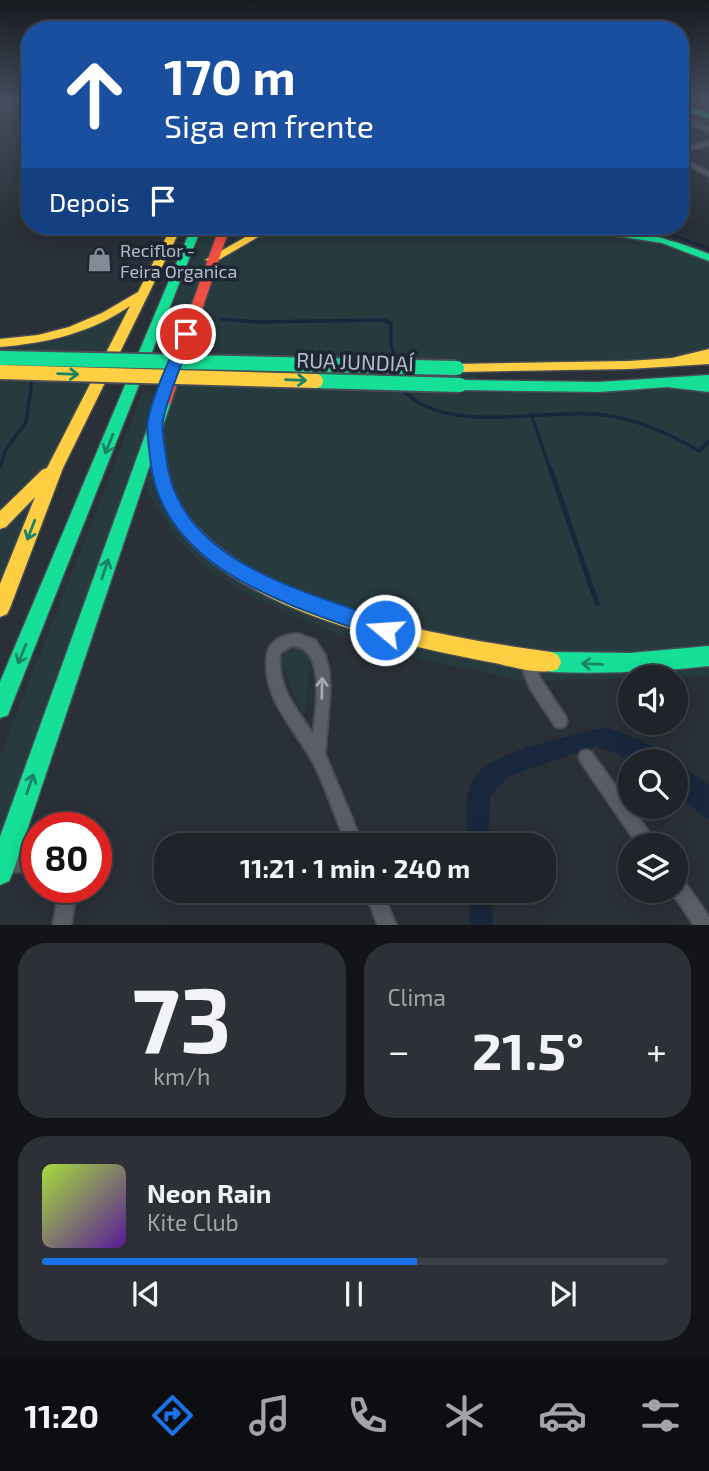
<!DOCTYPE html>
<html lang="pt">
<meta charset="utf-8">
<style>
body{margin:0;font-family:"Exo 2",sans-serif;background:#2d3036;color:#f1f3f6;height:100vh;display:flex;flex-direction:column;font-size:26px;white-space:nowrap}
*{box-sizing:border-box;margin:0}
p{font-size:23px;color:#a2a4a8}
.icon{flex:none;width:38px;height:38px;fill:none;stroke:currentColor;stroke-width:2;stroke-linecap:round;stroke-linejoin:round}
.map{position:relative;height:925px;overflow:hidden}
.drawer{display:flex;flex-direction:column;gap:18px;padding:18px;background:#121417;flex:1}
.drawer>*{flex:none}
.top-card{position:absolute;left:21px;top:21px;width:668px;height:214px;border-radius:28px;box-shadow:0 4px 18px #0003,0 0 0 2px #3d4147;background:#1a4fa0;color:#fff;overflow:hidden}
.fabs{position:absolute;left:618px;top:665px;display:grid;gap:14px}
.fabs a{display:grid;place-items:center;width:70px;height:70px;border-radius:50%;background:#20242a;box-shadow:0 4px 18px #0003,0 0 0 2px #3d4147;font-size:35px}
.speed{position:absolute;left:21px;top:812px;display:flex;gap:14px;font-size:35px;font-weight:700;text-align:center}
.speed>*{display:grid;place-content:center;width:91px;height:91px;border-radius:50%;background:#20242a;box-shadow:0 4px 18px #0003,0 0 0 2px #3d4147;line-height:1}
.speed .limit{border:10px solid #d22;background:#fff;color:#111}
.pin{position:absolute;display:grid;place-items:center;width:60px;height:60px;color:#fff;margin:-30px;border:4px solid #fff;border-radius:50%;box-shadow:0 2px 7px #0007}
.me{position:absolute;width:77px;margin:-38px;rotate:288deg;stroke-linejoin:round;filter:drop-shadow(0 0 5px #0008)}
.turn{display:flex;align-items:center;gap:24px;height:147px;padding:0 28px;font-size:32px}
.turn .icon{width:91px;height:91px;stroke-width:2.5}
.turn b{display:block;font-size:49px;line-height:60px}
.then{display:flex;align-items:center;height:66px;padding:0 28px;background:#0003;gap:14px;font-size:26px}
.big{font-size:52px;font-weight:700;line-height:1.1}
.drawer .widget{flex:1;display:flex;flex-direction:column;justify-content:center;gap:10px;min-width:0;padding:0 24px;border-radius:28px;background:#2d3036}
.drawer .dial{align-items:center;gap:0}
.dial b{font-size:91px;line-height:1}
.song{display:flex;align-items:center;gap:21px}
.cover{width:84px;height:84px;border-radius:10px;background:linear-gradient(135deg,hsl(80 70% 55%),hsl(270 70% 35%))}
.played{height:7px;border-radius:4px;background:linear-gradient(90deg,#1a73e8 60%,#3d4147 60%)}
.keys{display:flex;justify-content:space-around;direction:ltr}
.heat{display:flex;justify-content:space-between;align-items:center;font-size:38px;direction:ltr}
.drawer .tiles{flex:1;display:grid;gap:18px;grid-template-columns:1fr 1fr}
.widget:last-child{grid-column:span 2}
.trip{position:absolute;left:154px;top:833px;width:402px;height:70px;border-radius:28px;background:#20242a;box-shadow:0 4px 18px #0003,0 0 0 2px #3d4147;font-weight:700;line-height:70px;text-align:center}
.menu{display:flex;height:112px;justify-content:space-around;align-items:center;background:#0d0e11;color:#a2a4a8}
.menu .icon{width:49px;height:49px}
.menu .current{color:#1a73e8}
.menu b{font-size:32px;color:#f1f3f6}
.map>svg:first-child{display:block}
</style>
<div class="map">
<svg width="709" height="925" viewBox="0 0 709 925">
<rect width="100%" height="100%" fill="#2a3038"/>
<g fill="#273a3e">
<polygon points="205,226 222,226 173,358 153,357"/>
<polygon points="272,226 574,226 664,240 709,256 709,353 671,362 482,369 471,383 709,380 709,676 524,681 369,648 252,597 205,567 177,539 149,495 141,463 211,260"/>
<polygon points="140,301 0,584 0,346 46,341"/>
<polygon points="160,390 0,835 0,756 143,392"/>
<polygon points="292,647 304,649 310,659 305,714 302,713 281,661 286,651"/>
</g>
<g fill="#19273c">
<path d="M606 727 643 741 674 761 630 762 619 754 595 746 510 776 490 796 489 845H468C467 822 462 797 475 776 492 751 576 735 606 727Z"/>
<polygon points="676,762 709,785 709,820 676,795"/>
<polygon points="470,891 491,891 493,925 470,925"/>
</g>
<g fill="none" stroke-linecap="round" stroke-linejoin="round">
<g stroke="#19273c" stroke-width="2.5">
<polyline points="640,226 645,227"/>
<polyline points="662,230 709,249"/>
</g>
<g stroke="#19273c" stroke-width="3.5">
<polyline points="221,319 256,322 383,320 391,323 391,343 399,380"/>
<path d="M401 389C408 394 415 401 423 405 474 430 548 408 604 415 638 419 670 434 699 451L709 441"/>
<polyline points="531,414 550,469"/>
<polyline points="0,467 5,451 26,422 33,375"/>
</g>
<polyline stroke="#19273c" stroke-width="5" points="550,468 597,603"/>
<defs>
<g id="street">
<polygon points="681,116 709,128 709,132 681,120"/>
<polygon points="709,141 709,145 681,152 681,148"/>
<polygon points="681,158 709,172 709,176 681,162"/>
<polygon points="649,226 655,226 647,237 643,237 641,236"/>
<path d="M298 634 315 640 325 655 329 671 330 689 325 754 363 845H347C336 819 327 790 314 764 296 730 262 699 267 657 268 641 283 634 298 634ZM291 646C327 645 316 711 313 734 295 707 277 688 280 653Z"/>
<polygon points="526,653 531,655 540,678 565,716 567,721 565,726 560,728 555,726 530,688 519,660 521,655"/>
<polygon points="586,750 591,752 654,839 656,845 638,845 581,762 579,757 581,752"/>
<polygon points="6,855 37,857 37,873 6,871 0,869 0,857"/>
<polygon points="676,876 682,878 709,917 709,925 694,925 671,891 676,891"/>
<polygon points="60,887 77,887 71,925 53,925"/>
<polygon points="365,891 382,891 396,925 378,925"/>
</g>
<g id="fast">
<polygon points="681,105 709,113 709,118 681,109"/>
<polygon points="192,226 202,226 11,707 8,715 0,718 0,682"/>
<path d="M569 226C617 224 665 237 709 254V261L662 243 574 229Z"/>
<polygon points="709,375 709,392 667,387 599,392 460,390 453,385 460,380 599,382"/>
<polygon points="164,397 171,402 13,872 9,881 0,885 0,837 157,402"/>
<path d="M709 646V666C656 672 604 674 551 672L544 669 541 662 544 655 551 652 630 653Z"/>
</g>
<g id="slow">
<path d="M172 226H182L63 468 10 608 7 614 0 617V584L35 497 6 527 0 529V511L42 470 47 468 130 306C91 333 47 343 0 347V339L38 335 69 327 102 313 138 292Z"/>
<polygon points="265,226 277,226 215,262 205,260"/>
<polygon points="709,349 709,364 629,369 457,372 450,368 457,364 629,361 672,358"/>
<path d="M155 428 163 433C165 460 169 491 186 514 257 606 441 637 551 652L558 655 561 662 558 669C541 676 513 667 495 663 403 646 276 617 203 555 165 523 151 481 147 433Z"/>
</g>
<polygon id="jam" points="220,226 230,226 171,402 169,405 159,405 157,402"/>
</defs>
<use href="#street" stroke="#484c55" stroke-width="4"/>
<use href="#fast" stroke="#484c55" stroke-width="3"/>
<use href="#slow" stroke="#484c55" stroke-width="3"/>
<use href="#jam" stroke="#484c55" stroke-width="3"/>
<use href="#street" fill="#5a5e66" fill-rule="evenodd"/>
<use href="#fast" fill="#16e098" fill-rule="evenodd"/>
<use href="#slow" fill="#ffcf43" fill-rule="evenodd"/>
<use href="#jam" fill="#f24e42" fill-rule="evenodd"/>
<defs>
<g id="fast-bridge">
<polyline points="0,358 457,368"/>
<polyline points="316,381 460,385"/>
</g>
<polyline id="slow-bridge" points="0,372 316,381"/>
</defs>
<use href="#fast-bridge" stroke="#484c55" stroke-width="18" stroke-linecap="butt"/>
<use href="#slow-bridge" stroke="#484c55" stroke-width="18" stroke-linecap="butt"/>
<use href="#fast-bridge" stroke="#16e098" stroke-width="14"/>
<use href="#slow-bridge" stroke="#ffcf43" stroke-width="14"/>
</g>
<defs><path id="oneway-shaft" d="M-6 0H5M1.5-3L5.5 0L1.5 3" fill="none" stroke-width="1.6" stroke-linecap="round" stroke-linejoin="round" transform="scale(1.75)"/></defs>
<g stroke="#1a8366">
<use href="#oneway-shaft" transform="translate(68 374) rotate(2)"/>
<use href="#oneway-shaft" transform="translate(296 380) rotate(2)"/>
<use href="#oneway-shaft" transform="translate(109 444) rotate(112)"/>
<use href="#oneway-shaft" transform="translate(31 530) rotate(111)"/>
<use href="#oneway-shaft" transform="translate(105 569) rotate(-72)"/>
<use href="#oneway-shaft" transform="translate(22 654) rotate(112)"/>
<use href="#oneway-shaft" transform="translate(592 664) rotate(-178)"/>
<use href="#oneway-shaft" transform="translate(30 784) rotate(-71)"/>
</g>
<use stroke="#a2a9b5" href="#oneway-shaft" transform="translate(322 688) rotate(-89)"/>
<linearGradient id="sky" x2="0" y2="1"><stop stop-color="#171a1f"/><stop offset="0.44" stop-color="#444e5e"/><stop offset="1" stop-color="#444e5e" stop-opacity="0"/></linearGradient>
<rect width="709" height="229" fill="url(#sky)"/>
<path fill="#1a73e8" stroke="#114b97" stroke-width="2" d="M186 330 193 334C183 362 169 391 163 420 161 431 165 445 166 457 177 565 309 591 392 623L395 630 392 636 385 639C295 607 159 571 150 457 149 446 146 431 148 420 154 391 169 362 180 334Z"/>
<defs>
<symbol id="shop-bare" viewBox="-9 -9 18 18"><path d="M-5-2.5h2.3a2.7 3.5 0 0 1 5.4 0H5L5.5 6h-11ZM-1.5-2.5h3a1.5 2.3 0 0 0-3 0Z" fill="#848b96" stroke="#1d2633" stroke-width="2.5" paint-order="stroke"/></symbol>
</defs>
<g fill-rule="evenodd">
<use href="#shop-bare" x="82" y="242" width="35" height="35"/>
</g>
<g text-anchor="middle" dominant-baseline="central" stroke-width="7" stroke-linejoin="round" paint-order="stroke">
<g font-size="18" fill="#b4bcc9" stroke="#1d2633" text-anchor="start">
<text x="120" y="250">Reciflor -<tspan x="120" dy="21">Feira Organica</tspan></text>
</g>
<g font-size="21" fill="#b4bcc9" stroke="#1d2633">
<text transform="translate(355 361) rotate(2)">RUA JUNDIAÍ</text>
</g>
</g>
</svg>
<div class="fabs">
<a><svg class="icon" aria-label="sound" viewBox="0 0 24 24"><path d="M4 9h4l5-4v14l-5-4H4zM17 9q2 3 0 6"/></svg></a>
<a><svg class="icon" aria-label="search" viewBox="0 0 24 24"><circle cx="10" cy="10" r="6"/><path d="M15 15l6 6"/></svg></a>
<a><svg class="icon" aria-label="layers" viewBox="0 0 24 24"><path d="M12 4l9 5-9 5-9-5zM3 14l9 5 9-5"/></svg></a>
</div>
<div class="speed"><div class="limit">80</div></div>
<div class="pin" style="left:186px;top:334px;background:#d93025"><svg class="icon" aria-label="arrive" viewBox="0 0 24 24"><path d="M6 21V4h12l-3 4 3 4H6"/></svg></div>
<svg class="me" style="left:385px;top:630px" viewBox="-20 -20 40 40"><circle r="17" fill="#1a73e8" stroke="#fff" stroke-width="3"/><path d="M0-11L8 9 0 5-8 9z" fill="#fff"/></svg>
<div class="trip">11:21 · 1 min · 240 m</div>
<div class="top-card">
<div class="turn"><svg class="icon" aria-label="ahead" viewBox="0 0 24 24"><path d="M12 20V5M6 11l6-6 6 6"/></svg><div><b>170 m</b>Siga em frente</div></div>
<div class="then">Depois<svg class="icon" aria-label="arrive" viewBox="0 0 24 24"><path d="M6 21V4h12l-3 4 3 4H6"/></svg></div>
</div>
</div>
<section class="drawer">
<div class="tiles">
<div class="widget dial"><b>73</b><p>km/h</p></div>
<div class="widget"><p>Clima</p>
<div class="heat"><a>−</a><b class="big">21.5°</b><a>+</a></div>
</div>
<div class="widget">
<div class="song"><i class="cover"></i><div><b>Neon Rain</b><p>Kite Club</p></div></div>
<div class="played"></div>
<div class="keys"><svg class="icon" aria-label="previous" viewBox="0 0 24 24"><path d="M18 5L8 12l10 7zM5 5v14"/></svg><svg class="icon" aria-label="pause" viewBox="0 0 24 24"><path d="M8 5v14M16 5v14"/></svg><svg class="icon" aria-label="next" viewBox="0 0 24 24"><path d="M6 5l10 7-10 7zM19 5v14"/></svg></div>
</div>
</div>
</section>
<nav class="menu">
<b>11:20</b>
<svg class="icon current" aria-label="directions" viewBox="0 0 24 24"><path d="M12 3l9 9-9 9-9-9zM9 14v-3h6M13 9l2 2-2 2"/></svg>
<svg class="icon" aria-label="music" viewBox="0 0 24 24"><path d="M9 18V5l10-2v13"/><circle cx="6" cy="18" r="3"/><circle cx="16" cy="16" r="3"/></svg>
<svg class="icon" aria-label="phone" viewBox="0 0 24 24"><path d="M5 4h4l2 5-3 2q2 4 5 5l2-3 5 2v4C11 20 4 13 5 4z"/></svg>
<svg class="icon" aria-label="climate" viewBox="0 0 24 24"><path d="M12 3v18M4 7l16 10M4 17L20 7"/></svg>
<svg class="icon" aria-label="car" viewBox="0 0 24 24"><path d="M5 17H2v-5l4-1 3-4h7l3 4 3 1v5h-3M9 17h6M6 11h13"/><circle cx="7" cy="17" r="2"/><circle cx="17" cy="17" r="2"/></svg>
<svg class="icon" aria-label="filters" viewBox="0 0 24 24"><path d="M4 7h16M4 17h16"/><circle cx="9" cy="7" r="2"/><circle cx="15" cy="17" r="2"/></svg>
</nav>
